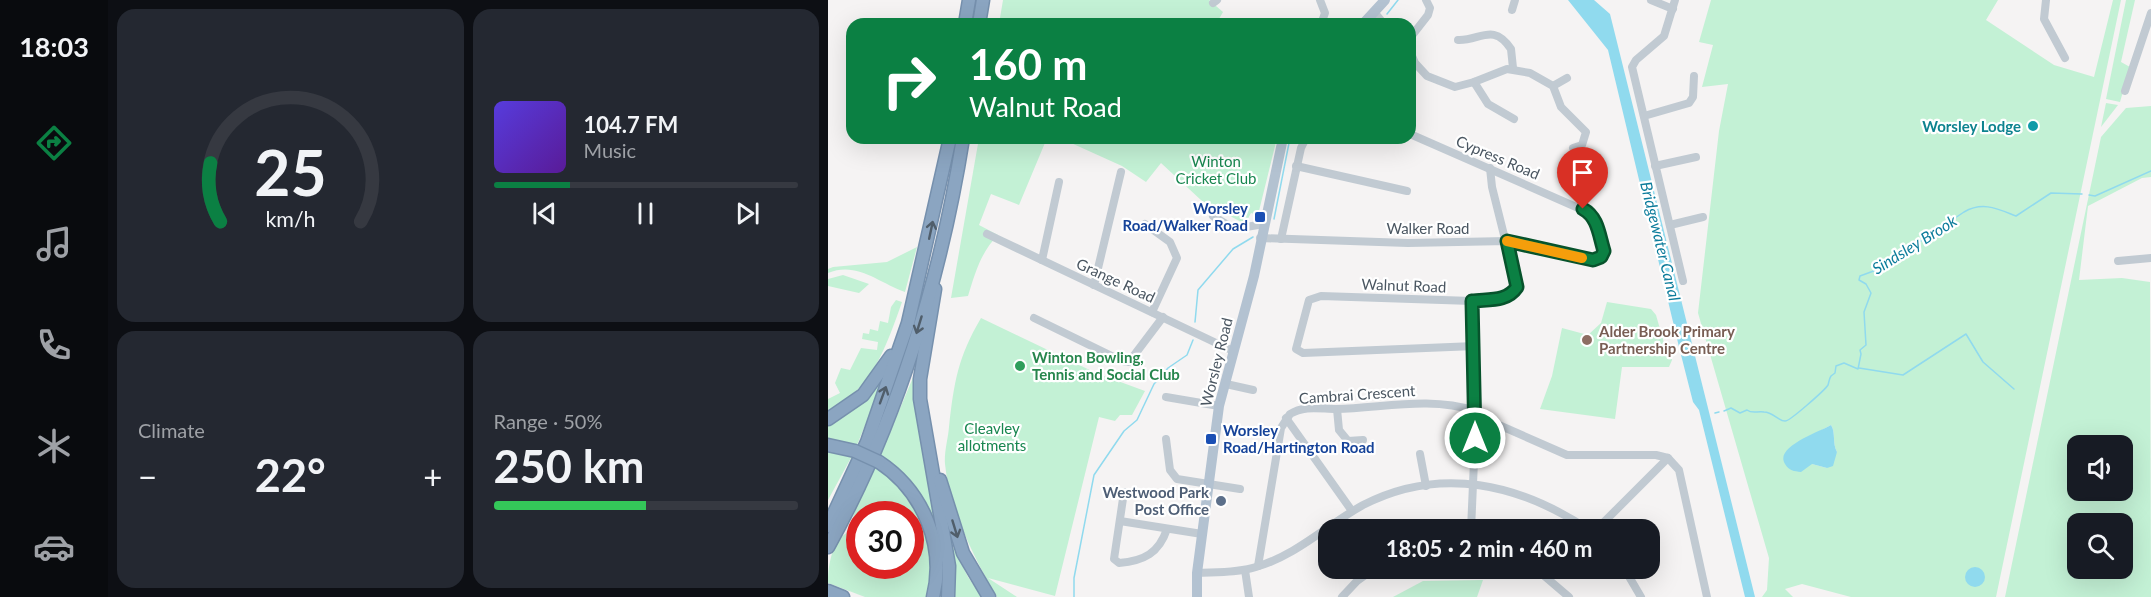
<!DOCTYPE html>
<meta charset="utf-8">
<style>
body{margin:0;font-family:Lato,sans-serif;background:#242831;color:#f1f3f6;height:100vh;display:flex;flex-direction:column;font-size:22px;white-space:nowrap}
*{box-sizing:border-box;margin:0}
p{font-size:20px;color:#9ea1a6}
.icon{flex:none;width:33px;height:33px;fill:none;stroke:currentColor;stroke-width:2;stroke-linecap:round;stroke-linejoin:round}
.map{position:relative;flex:1;overflow:hidden}
.drawer{display:flex;flex-direction:column;gap:9px;padding:9px;background:#0d0f14;width:720px}
.drawer>*{flex:none}
.top-card{position:absolute;left:18px;top:18px;width:570px;height:126px;border-radius:18px;box-shadow:0 6px 24px #0002;background:#0b8043;color:#fff;overflow:hidden}
.buttons{position:absolute;left:1239px;top:435px;display:grid;gap:12px}
.buttons a{display:grid;place-items:center;width:66px;height:66px;border-radius:12px;background:#171b24;box-shadow:0 6px 24px #0002;font-size:30px}
.speed{position:absolute;left:18px;top:501px;display:flex;gap:12px;font-size:30px;font-weight:700;text-align:center}
.speed>*{display:grid;place-content:center;width:78px;height:78px;border-radius:50%;background:#171b24;box-shadow:0 6px 24px #0002;line-height:1}
.speed .limit{border:9px solid #d22;background:#fff;color:#111}
.pin{position:absolute;display:grid;place-items:center;width:51px;height:51px;color:#fff;margin:-62px -26px;border-radius:50% 50% 50% 0;rotate:-45deg;box-shadow:0 0 6px #0007}
.pin .icon{rotate:45deg}
.me{position:absolute;width:66px;margin:-33px;rotate:0deg;stroke-linejoin:round;filter:drop-shadow(0 0 4px #0008)}
.turn{display:flex;align-items:center;gap:21px;height:126px;padding:0 24px;font-size:27px}
.turn .icon{width:78px;height:78px;stroke-width:2.5}
.turn b{display:block;font-size:42px;line-height:51px}
.big{font-size:45px;font-weight:700;line-height:1.1}
.drawer .widget{flex:1;display:flex;flex-direction:column;justify-content:center;gap:9px;min-width:0;padding:0 21px;border-radius:18px;background:#242831}
.drawer .dial{align-items:center;gap:0}
.dial svg{height:156px;overflow:visible;fill:none;stroke:#363941;stroke-width:7;stroke-linecap:round;text-anchor:middle}
.dial text{fill:#f1f3f6;stroke:none}
.song{display:flex;align-items:center;gap:18px}
.cover{width:72px;height:72px;border-radius:9px;background:linear-gradient(135deg,hsl(250 70% 55%),hsl(270 70% 35%))}
.played{height:6px;border-radius:3px;background:linear-gradient(90deg,#0b8043 25%,#363941 25%)}
.keys{display:flex;justify-content:space-around;direction:ltr}
.heat{display:flex;justify-content:space-between;align-items:center;font-size:33px;direction:ltr}
.charge{height:9px;border-radius:4px;background:linear-gradient(90deg,#34c759 50%,#363941 0)}
.drawer .tiles{flex:1;display:grid;gap:9px;grid-template-columns:repeat(2,1fr)}
.trip{position:absolute;left:490px;top:519px;width:342px;height:60px;border-radius:18px;background:#171b24;box-shadow:0 6px 24px #0002;font-weight:700;line-height:60px;text-align:center}
main{display:flex;flex:1;min-height:0}
.tabs{display:flex;flex-direction:column;width:108px;justify-content:space-around;align-items:center;background:#090b0e;color:#9ea1a6}
.tabs .icon{width:42px;height:42px}
.tabs .current{color:#0b8043}
.tabs b{font-size:27px;color:#f1f3f6}
.map>svg:first-child{display:block}
</style>
<main>
<nav class="tabs">
<b>18:03</b>
<svg class="icon current" aria-label="directions" viewBox="0 0 24 24"><path d="M12 3l9 9-9 9-9-9zM9 14v-3h6M13 9l2 2-2 2"/></svg>
<svg class="icon" aria-label="music" viewBox="0 0 24 24"><path d="M9 18V5l10-2v13"/><circle cx="6" cy="18" r="3"/><circle cx="16" cy="16" r="3"/></svg>
<svg class="icon" aria-label="phone" viewBox="0 0 24 24"><path d="M5 4h4l2 5-3 2q2 4 5 5l2-3 5 2v4C11 20 4 13 5 4z"/></svg>
<svg class="icon" aria-label="climate" viewBox="0 0 24 24"><path d="M12 3v18M4 7l16 10M4 17L20 7"/></svg>
<svg class="icon" aria-label="car" viewBox="0 0 24 24"><path d="M5 17H2v-5l4-1 3-4h7l3 4 3 1v5h-3M9 17h6M6 11h13"/><circle cx="7" cy="17" r="2"/><circle cx="17" cy="17" r="2"/></svg>
</nav>
<section class="drawer">
<div class="tiles">
<div class="widget dial"><svg viewBox="0 0 100 80">
<path d="M14 69A42 42 0 1 1 86 69"/>
<path d="M14 69A42 42 0 0 1 9 39" stroke="#0b8043"/>
<text x="50" y="56" font-size="32" font-weight="700">25</text>
<text x="50" y="72" font-size="11">km/h</text>
</svg></div>
<div class="widget">
<div class="song"><i class="cover"></i><div><b>104.7 FM</b><p>Music</p></div></div>
<div class="played"></div>
<div class="keys"><svg class="icon" aria-label="previous" viewBox="0 0 24 24"><path d="M18 5L8 12l10 7zM5 5v14"/></svg><svg class="icon" aria-label="pause" viewBox="0 0 24 24"><path d="M8 5v14M16 5v14"/></svg><svg class="icon" aria-label="next" viewBox="0 0 24 24"><path d="M6 5l10 7-10 7zM19 5v14"/></svg></div>
</div>
<div class="widget"><p>Climate</p>
<div class="heat"><a>−</a><b class="big">22°</b><a>+</a></div>
</div>
<div class="widget"><p>Range · 50%</p><b class="big">250 km</b><div class="charge"></div></div>
</div>
</section>
<div class="map">
<svg width="1323" height="597" viewBox="0 0 1323 597">
<rect width="100%" height="100%" fill="#f5f3f3"/>
<g fill="#c3f1d5" fill-rule="evenodd">
<polygon points="175,0 381,0 395,12 388,24 171,24"/>
<path d="M883 0H1170L1158 20 1226 65 1266 77 1285 0H1293L1168 597H1023L974 584 957 589 965 597H934L939 590 941 558 870 313 891 131 900 84 874 87 885 45 871 42ZM1003 425C1008 433 1004 443 1009 452L999 468 984 464 979 438Z"/>
<polygon points="1298,0 1307,0 1293,62 1302,67 1292,102 1278,99"/>
<polygon points="1278,103 1290,105 1273,127"/>
<path d="M1323 106V177L1314 178 1260 206 1251 280 1294 278 1322 282 1323 597H1177L1273 137 1298 108ZM1250 446H1294V490H1250ZM1250 524H1294V568H1250Z"/>
<path d="M151 138H219L191 205 163 194 151 225 170 235C153 252 147 273 140 296L123 298Z"/>
<polygon points="232,138 449,138 430,215 423,213 417,224 374,201 333,163 318,182 294,166"/>
<path d="M89 247 77 292C51 283 29 261 0 273V269L5 267 59 262Z"/>
<polygon points="15,275 41,284 31,293 0,286 0,279"/>
<path d="M68 300 74 302C58 347 45 388 0 412V399L12 393 7 383 13 368 22 370 33 348 49 350 50 342 34 339 35 333 41 334 42 329 50 331 52 321 60 323 63 307Z"/>
<polygon points="779,302 823,309 828,315 836,343 840,344 844,360 841,367 794,367 787,419 712,409 724,376 734,328 760,335 773,323"/>
<path d="M153 318 268 373 317 391 304 415H292L287 421 271 417 227 596 160 578 189 597H169C147 560 121 508 117 464 116 452 120 439 121 427 126 382 130 357 153 318Z"/>
<polygon points="89,368 88,409 109,536 52,456"/>
<polygon points="60,369 29,445 0,439 0,425 36,400"/>
<polygon points="0,451 24,456 0,500"/>
<path d="M46 466C88 495 113 546 98 597H37L0 583C0 565 4 535 26 530L23 526 28 506ZM32 514H82V566H32Z"/>
<polygon points="124,545 140,577 154,597 125,597"/>
<polygon points="655,580 649,597 565,597 595,581"/>
</g>
<g fill="#90daee">
<polygon points="740,0 766,0 782,14 927,597 917,597 871,410 865,402 851,347 780,50"/>
<path d="M1003 425C1008 433 1004 443 1009 452L1005 466 999 468 984 464 973 472C966 471 961 471 957 464 946 447 991 432 1003 425Z"/>
<circle cx="1147" cy="577" r="10"/>
</g>
<g fill="none" stroke-linecap="round" stroke-linejoin="round">
<g stroke="#90daee" stroke-width="1.5">
<polyline points="559,14 570,0"/>
<polyline points="1261,195 1267,196 1323,171"/>
<polyline points="446,219 462,138"/>
<polyline points="367,322 370,290 405,249 425,237"/>
<polyline points="1031,368 1075,375 1138,334 1155,362 1186,389"/>
<path d="M896 411 903 408 912 413 919 410C924 414 929 411 936 412 945 412 950 421 957 421 961 422 997 390 1000 385 1001 382 1001 379 1003 376L1007 373 1008 366 1016 363 1030 369 1033 354 1032 350 1038 345 1036 312 1043 293 1038 284 1031 280 1032 276 1051 269 1136 212C1155 201 1170 209 1188 216L1223 193 1254 194"/>
<polyline points="887,413 891,412"/>
<polyline points="246,597 246,578 266,475 296,431 309,420 326,384 340,368 359,355 365,340"/>
</g>
<defs>
<g id="highway">
<polyline points="137,24 141,0"/>
<polyline points="151,24 155,0"/>
<polyline points="107,289 92,379 92,399 121,566 120,597"/>
<polyline points="0,419 35,395 63,356"/>
<polyline points="0,445 27,451"/>
<path d="M51 462C95 491 118 546 105 597"/>
<polyline points="112,480 135,553 161,597"/>
<polyline points="0,526 39,442 80,323 122,138"/>
<path d="M0 547C69 423 113 277 135 138"/>
<polyline points="0,591 15,597"/>
</g>
</defs>
<use href="#highway" stroke="#7690ad" stroke-width="15"/>
<g stroke="#c1cad2" stroke-width="8">
<polyline points="492,0 497,13 493,24"/>
<polyline points="823,0 845,9"/>
<polyline points="847,0 836,36 808,60 804,67 855,281"/>
<polyline points="1218,0 1216,19 1237,58"/>
<polyline points="385,3 389,0"/>
<polyline points="684,10 687,0"/>
<polyline points="547,13 556,24"/>
<polyline points="582,38 600,15 602,8 598,0"/>
<path d="M630 40C652 41 665 22 683 49L685 68"/>
<polyline points="582,51 587,63 599,76 627,87 646,82 679,69 702,73 725,86 733,107 758,132 754,145 745,148"/>
<polyline points="646,82 660,104 686,119"/>
<polyline points="725,86 739,78"/>
<polyline points="1297,91 1323,13"/>
<polyline points="816,116 861,103 865,97 866,76"/>
<polyline points="468,166 579,191"/>
<polyline points="827,166 868,157"/>
<polyline points="385,216 406,229 436,224"/>
<polyline points="317,224 342,242 349,258 324,312"/>
<polyline points="842,225 875,217"/>
<polyline points="159,234 405,351"/>
<polyline points="432,238 580,243 679,241 765,260 773,257 776,251 764,214 582,134"/>
<polyline points="453,239 473,148 478,138"/>
<polyline points="214,260 231,182"/>
<polyline points="1290,261 1323,258"/>
<polyline points="266,285 293,172"/>
<polyline points="206,318 294,361 301,362 335,317"/>
<polyline points="647,346 475,353 468,349 481,300 493,296 644,301 684,295 689,287 664,187 662,168"/>
<polyline points="398,384 425,390"/>
<polyline points="338,397 391,406"/>
<polyline points="509,409 511,430 520,441 535,440"/>
<polyline points="648,415 739,455 828,455 840,458 851,470 879,597"/>
<polyline points="458,418 524,511"/>
<polyline points="338,439 342,470 349,479 412,489"/>
<polyline points="592,454 598,486"/>
<path d="M296 492 286 559 291 563C316 561 331 553 339 529"/>
<polyline points="292,521 374,534"/>
<polyline points="643,530 648,415 644,301"/>
<polyline points="768,530 840,458"/>
<path d="M430 566 453 428 462 414C476 405 493 409 508 409 556 408 600 396 648 411"/>
<polyline points="707,568 741,597"/>
<polyline points="796,568 813,597"/>
<polyline points="417,570 421,597"/>
<path d="M369 573C388 572 409 573 428 567 469 555 499 525 535 505 613 465 692 484 761 530"/>
<polyline points="514,597 529,581 547,568"/>
</g>
<g stroke="#b3c2d1" stroke-width="10">
<polyline points="535,24 557,0"/>
<polyline points="369,597 369,573 391,406 426,276 455,138"/>
</g>
<use href="#highway" stroke="#8ba5c1" stroke-width="12"/>
<defs>
<polyline id="highway-bridge" points="27,451 51,462"/>
</defs>
<use href="#highway-bridge" stroke="#7690ad" stroke-width="15" stroke-linecap="butt"/>
<use href="#highway-bridge" stroke="#8ba5c1" stroke-width="12"/>
</g>
<defs><path id="oneway-shaft" d="M-6 0H5M1.5-3L5.5 0L1.5 3" fill="none" stroke-width="1.6" stroke-linecap="round" stroke-linejoin="round" transform="scale(1.5)"/></defs>
<g stroke="#505e6b">
<use href="#oneway-shaft" transform="translate(103 230) rotate(-78)"/>
<use href="#oneway-shaft" transform="translate(91 325) rotate(107)"/>
<use href="#oneway-shaft" transform="translate(55 395) rotate(-70)"/>
<use href="#oneway-shaft" transform="translate(127 529) rotate(73)"/>
</g>
<g fill="none" stroke-linecap="round" stroke-linejoin="round">
<defs>
<path id="route" d="M647 438 644 301C661 299 679 302 689 287L679 241 765 260 773 257 776 251C771 235 770 217 755 209"/>
</defs>
<use href="#route" stroke="#07532c" stroke-width="15"/>
<use href="#route" stroke="#0b8043" stroke-width="10"/>
<polyline stroke="#f59e0b" stroke-width="10" points="679,241 754,258"/>
</g>
<circle fill="#0f9aa8" stroke="#fff" stroke-width="2" cx="1205" cy="126" r="6"/>
<g fill="#1a4fb4" stroke="#fff" stroke-width="2">
<rect x="426" y="211" width="12" height="12" rx="3"/>
<rect x="377" y="433" width="12" height="12" rx="3"/>
</g>
<circle fill="#8d6e63" stroke="#fff" stroke-width="2" cx="759" cy="340" r="6"/>
<circle fill="#2e9e5b" stroke="#fff" stroke-width="2" cx="192" cy="366" r="6"/>
<circle fill="#5c6f8a" stroke="#fff" stroke-width="2" cx="393" cy="501" r="6"/>
<g text-anchor="middle" dominant-baseline="central" stroke-width="4.5" stroke-linejoin="round" paint-order="stroke">
<g font-size="15" font-weight="bold" fill="#0d838f" stroke="#fff" text-anchor="end">
<text x="1193" y="126">Worsley Lodge</text>
</g>
<g font-size="15" fill="#4a5661" stroke="#fff">
<text transform="translate(670 157) rotate(23)">Cypress Road</text>
<text x="600" y="228">Walker Road</text>
<text transform="translate(288 280) rotate(25)">Grange Road</text>
<text transform="translate(576 285) rotate(2)">Walnut Road</text>
<text transform="translate(388 362) rotate(-76)">Worsley Road</text>
<text transform="translate(529 394) rotate(-4)">Cambrai Crescent</text>
</g>
<g font-size="15" fill="#17864f" stroke="#fff">
<text x="388" y="161">Winton<tspan x="388" dy="17">Cricket Club</tspan></text>
<text x="164" y="428">Cleavley<tspan x="164" dy="17">allotments</tspan></text>
</g>
<g font-size="15" font-weight="bold" fill="#164399" stroke="#fff" text-anchor="end">
<text x="420" y="208">Worsley<tspan x="420" dy="17">Road/Walker Road</tspan></text>
<text x="395" y="430" text-anchor="start">Worsley<tspan x="395" dy="17">Road/Hartington Road</tspan></text>
</g>
<g font-size="15" font-weight="bold" fill="#785e54" stroke="#fff" text-anchor="start">
<text x="771" y="331">Alder Brook Primary<tspan x="771" dy="17">Partnership Centre</tspan></text>
</g>
<g font-size="15" font-weight="bold" fill="#27864d" stroke="#fff" text-anchor="start">
<text x="204" y="357">Winton Bowling,<tspan x="204" dy="17">Tennis and Social Club</tspan></text>
</g>
<g font-size="15" font-weight="bold" fill="#4e5e75" stroke="#fff" text-anchor="end">
<text x="381" y="492">Westwood Park<tspan x="381" dy="17">Post Office</tspan></text>
</g>
<g font-size="16" font-style="italic" fill="#0c7c9b" stroke="#fff">
<text transform="translate(833 241) rotate(76)">Bridgewater Canal</text>
<text transform="translate(1086 244) rotate(-32)">Sindsley Brook</text>
</g>
</g>
</svg>
<div class="buttons">
<a><svg class="icon" aria-label="sound" viewBox="0 0 24 24"><path d="M4 9h4l5-4v14l-5-4H4zM17 9q2 3 0 6"/></svg></a>
<a><svg class="icon" aria-label="search" viewBox="0 0 24 24"><circle cx="10" cy="10" r="6"/><path d="M15 15l6 6"/></svg></a>
</div>
<div class="speed"><div class="limit">30</div></div>
<div class="pin" style="left:755px;top:209px;background:#d93025"><svg class="icon" aria-label="arrive" viewBox="0 0 24 24"><path d="M6 21V4h12l-3 4 3 4H6"/></svg></div>
<svg class="me" style="left:647px;top:438px" viewBox="-20 -20 40 40"><circle r="17" fill="#0b8043" stroke="#fff" stroke-width="3"/><path d="M0-11L8 9 0 5-8 9z" fill="#fff"/></svg>
<div class="trip">18:05 · 2 min · 460 m</div>
<div class="top-card">
<div class="turn"><svg class="icon" aria-label="right" viewBox="0 0 24 24"><path d="M7 20v-9h11M14 6l5 5-5 5"/></svg><div><b>160 m</b>Walnut Road</div></div>
</div>
</div>
</main>
